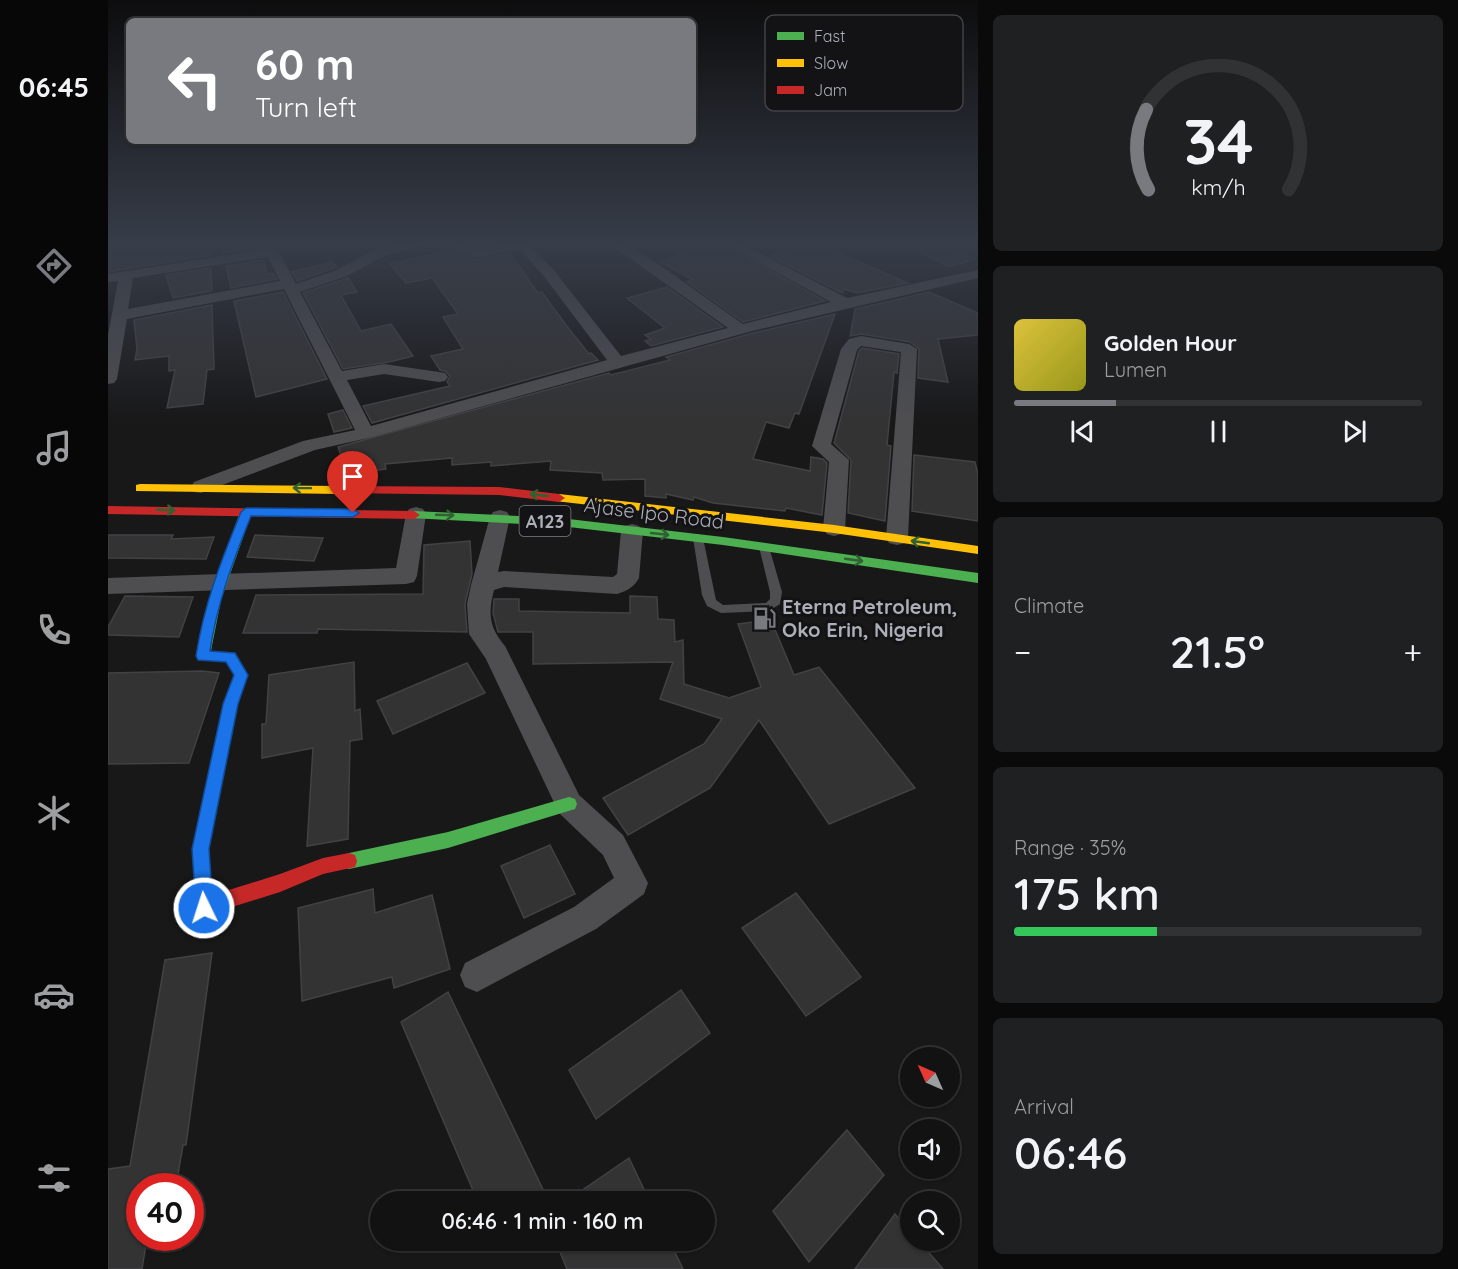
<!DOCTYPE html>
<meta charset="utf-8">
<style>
body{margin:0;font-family:Quicksand,sans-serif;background:#1f2021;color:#f1f3f6;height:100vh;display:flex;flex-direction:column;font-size:22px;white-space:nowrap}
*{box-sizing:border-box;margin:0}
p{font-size:20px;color:#9c9ea0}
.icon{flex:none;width:33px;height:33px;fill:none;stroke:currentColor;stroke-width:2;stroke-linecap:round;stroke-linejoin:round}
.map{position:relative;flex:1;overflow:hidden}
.sheet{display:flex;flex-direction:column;gap:15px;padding:15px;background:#0a0a0a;width:480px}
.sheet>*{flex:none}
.guide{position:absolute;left:18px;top:18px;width:570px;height:126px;border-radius:9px;box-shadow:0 2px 4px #0004,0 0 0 2px #313233;background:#787a80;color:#fff;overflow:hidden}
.needle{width:39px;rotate:315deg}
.tools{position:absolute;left:792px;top:1047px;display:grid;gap:12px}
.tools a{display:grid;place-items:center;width:60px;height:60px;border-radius:50%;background:#121213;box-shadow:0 2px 4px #0004,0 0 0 2px #313233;font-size:30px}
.speed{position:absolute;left:18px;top:1173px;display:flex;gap:12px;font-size:30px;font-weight:700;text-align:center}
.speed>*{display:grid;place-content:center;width:78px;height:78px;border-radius:50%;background:#121213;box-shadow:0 2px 4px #0004,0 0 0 2px #313233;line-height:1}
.speed .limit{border:9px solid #d22;background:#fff;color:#111}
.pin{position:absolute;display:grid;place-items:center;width:51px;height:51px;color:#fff;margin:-62px -26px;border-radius:50% 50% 50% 0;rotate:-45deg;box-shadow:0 0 6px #0007}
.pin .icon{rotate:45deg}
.me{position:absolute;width:66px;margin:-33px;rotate:356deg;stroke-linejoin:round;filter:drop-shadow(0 0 4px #0008)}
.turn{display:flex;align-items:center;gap:21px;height:126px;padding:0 30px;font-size:27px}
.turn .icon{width:78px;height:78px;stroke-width:2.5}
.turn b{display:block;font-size:42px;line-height:51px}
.big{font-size:45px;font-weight:600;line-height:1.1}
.sheet .card{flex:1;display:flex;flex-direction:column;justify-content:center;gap:9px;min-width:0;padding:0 21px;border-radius:9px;background:#1f2021}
.sheet .dial{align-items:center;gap:0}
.dial svg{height:156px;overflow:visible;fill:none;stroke:#313233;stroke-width:7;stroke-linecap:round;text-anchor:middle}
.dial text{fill:#f1f3f6;stroke:none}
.song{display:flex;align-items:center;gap:18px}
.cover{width:72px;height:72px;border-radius:9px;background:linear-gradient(135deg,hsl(50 70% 55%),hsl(60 70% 35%))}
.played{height:6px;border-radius:3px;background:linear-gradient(90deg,#787a80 25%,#313233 25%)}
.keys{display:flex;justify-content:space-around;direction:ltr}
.heat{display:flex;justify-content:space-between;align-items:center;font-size:33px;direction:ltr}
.charge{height:9px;border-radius:4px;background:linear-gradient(90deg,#34c759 35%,#313233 0)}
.trip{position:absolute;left:262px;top:1191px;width:345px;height:60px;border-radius:30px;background:#121213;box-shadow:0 2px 4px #0004,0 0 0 2px #313233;font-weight:600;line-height:60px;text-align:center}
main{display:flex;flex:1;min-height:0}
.tab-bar{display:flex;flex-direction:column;width:108px;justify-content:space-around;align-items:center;background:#070708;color:#9c9ea0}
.tab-bar .icon{width:42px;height:42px}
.tab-bar .selected{color:#787a80}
.tab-bar b{font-size:27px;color:#f1f3f6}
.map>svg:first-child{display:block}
</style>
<main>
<nav class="tab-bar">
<b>06:45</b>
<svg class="icon selected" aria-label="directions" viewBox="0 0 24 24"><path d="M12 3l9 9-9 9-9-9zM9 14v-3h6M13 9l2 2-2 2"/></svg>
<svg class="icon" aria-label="music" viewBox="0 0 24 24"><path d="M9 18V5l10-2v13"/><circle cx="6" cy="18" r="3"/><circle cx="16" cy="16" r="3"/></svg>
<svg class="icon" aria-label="phone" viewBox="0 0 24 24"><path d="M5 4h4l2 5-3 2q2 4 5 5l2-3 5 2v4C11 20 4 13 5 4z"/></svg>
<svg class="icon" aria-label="climate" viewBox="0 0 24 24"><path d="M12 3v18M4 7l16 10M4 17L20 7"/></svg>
<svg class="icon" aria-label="car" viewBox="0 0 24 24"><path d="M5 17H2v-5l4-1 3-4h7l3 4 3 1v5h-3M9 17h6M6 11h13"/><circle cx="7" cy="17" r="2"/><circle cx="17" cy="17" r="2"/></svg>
<svg class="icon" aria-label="filters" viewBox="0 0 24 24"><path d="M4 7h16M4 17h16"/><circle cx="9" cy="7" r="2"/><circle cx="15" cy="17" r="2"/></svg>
</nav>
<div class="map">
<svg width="870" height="1269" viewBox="0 0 870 1269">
<rect width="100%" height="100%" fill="#181819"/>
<g fill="#333334" stroke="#424245" stroke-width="1.5">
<polygon points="26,242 102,242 103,255 0,272 0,247 26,244"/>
<polygon points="112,242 151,242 152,248 115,253"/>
<polygon points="546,242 611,242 717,301 635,322 579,282 585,280 552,262 571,255"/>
<polygon points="699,242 705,242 800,283 749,293 736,289 734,293 662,256"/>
<polygon points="792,242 832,242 867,259 841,267"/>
<polygon points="348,249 368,260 402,253 430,293 434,292 458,325 481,354 483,353 490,360 264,423 255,406 342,386 339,382 342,376 337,371 332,370 323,356 355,349 335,317 350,314 324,278 298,283 282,264"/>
<polygon points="156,260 159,274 165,273 169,279 123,288 118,266"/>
<polygon points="224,262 229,267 189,281 184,272"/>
<polygon points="103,268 104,291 65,298 58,275"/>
<polygon points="240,278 249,292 233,295 253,331 283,324 305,356 281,362 235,369 195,293"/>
<polygon points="559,287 615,327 543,346 537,341 543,339 537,335 557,328 519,298"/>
<polygon points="175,292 219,379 148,397 126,301"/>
<polygon points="821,292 870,313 870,335 830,339 840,382 810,378 811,349 802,342 753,334 742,336 747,309"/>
<polygon points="104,305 106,369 99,370 95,404 59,408 67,370 61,371 61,356 27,360 29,349 26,320"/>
<polygon points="727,314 691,414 687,413 681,428 658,422 645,459 702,471 703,457 715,459 719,463 714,515 678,508 677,511 605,503 586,497 585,500 558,494 558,498 537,496 537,479 495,480 494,473 442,470 443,461 383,466 383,462 344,465 344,458 277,464 278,469 259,472 258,466 237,467 230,447 501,373 503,375 562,360 558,357 645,333"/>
<polygon points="754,348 791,354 789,373 786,372 779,445 783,446 777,521 740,513 743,460 726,443 751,351"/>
<polygon points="235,410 244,428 226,432 220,414"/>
<polygon points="806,455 867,462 870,474 870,521 804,511"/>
<polygon points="0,535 65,535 63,539 106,537 98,559 0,558"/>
<polygon points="147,535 215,538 206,561 139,557"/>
<polygon points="362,541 364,574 357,604 359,632 210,629 209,633 135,633 148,595 315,594 316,545"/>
<polygon points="17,596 85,597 71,637 0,635 0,627"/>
<polygon points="522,596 549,597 550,619 566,620 567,642 575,640 576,684 621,698 653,687 630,624 663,620 686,675 711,667 807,788 721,824 651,720 602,788 520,835 495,798 596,744 614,719 552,699 565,662 425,664 425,632 390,632 385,613 386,599 411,599 411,611 522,613"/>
<polygon points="246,662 247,711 252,709 254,739 242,741 240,839 199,846 205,748 154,758 154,724 158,724 161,675"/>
<polygon points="359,663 377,693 285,734 269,701"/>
<polygon points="94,671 111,673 81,763 0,764 0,673"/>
<polygon points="442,845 467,894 416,918 393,866"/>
<polygon points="265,889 267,913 324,895 342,969 286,988 284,977 194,1001 190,908"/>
<polygon points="688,893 753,977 698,1016 634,928"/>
<polygon points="104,953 78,1145 75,1145 68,1186 32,1186 32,1238 39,1238 34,1269 0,1269 0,1169 22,1166 57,960"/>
<polygon points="573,990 602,1033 488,1119 461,1070"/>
<polygon points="340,992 441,1202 370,1202 293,1022"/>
<polygon points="739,1130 776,1175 701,1262 665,1211"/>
<polygon points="521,1158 542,1202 457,1202"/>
<polygon points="787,1214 802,1232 802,1240 810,1240 835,1269 747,1269"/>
<polygon points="447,1240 561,1240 575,1269 459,1269"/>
</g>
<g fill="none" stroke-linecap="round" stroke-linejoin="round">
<polygon fill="#4e4e51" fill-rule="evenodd" points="590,534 595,538 608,600 615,605 658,603 662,599 662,592 651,547 656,543 661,547 674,592 672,604 661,611 613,613 599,606 594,595 585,538"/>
<g fill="#4e4e51" fill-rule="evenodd">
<path d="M294 242H317L316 245 276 256 239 276 192 292 234 371 276 364 331 372 337 373 340 377 337 381 331 382 276 374 239 380 263 426 499 360 435 275 411 249 368 258 339 242H356L370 250 406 242H434L423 247 445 269 513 356 620 328 499 242H515L556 268 635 324 723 302 613 242H630L739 298 870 270V278L644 331 265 437 207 450 93 493 86 492 83 487 86 482 195 441 247 430 176 289 19 319 9 379 6 383 0 384V335L10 281 0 282V274L164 248 171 252 188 284 229 270 266 250ZM160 257 172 281 20 309 25 278Z"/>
<polygon points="753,336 801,344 809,349 800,538 797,543 789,545 781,543 778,538 793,352 753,346 749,350 723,444 741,460 737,529 733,534 726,536 719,534 715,529 721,462 704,446 733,349 741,339"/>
<polygon points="308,507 315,509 318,514 309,576 306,582 298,584 0,594 0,578 288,568 298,514 301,509"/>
<path d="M392 510 399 512 402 517 390 572 396 571 505 577 509 574 513 531 517 526 524 524 531 526 535 531 531 578C526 587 519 591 509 594L396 587 386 590C380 614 381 627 397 646L471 795 515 835 540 883 536 894 488 929 369 992 357 987 352 975 357 963 466 907 506 878 495 855 451 813 378 659 361 634 359 604 363 585 382 517 385 512Z"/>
</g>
<g fill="#4caf50" fill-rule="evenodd">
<polygon points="138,508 144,512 113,600 103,651 127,653 140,675 130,704 101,849 104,895 108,894 114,897 117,903 114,909 96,916 90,913 87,907 85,849 116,704 126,675 118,662 90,660 88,656 101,600 132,512"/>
<polygon points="306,511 452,518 615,537 870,573 870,583 615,545 452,526 302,518 300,515"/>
<polygon points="461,797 467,799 469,804 467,809 340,848 241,869 235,867 233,861 235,855 241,853 340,832"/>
</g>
<g fill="#ffc107" fill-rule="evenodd">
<polygon points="32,484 232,486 238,490 232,494 28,491 28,485"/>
<polygon points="451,494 726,525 870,546 870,554 726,533 447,501 445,498"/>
</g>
<g fill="#c62828" fill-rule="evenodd">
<polygon points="232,486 391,487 451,494 457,498 451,502 391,495 228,493 228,487"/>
<polygon points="0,506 306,511 312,515 306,519 0,514"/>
<polygon points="241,853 247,855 249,861 247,867 215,874 172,892 108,912 102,909 99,903 102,897 108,894 172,874 215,858"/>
</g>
</g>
<defs><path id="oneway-shaft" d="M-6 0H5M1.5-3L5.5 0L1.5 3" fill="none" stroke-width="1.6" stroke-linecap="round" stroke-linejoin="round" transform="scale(1.5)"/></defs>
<g stroke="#306132">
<use href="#oneway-shaft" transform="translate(194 488) rotate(-179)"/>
<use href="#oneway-shaft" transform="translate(431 495) rotate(-174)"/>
<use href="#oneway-shaft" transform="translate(58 510) rotate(2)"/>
<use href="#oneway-shaft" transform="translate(337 515) rotate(2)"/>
<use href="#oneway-shaft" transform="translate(552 534) rotate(6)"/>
<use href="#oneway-shaft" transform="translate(812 542) rotate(-172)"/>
<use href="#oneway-shaft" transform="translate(746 560) rotate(8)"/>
</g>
<linearGradient id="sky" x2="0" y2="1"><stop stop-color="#0d0d0e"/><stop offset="0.58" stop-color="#373d49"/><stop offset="1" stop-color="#373d49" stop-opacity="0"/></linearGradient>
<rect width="870" height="420" fill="url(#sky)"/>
<path fill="#1a73e8" stroke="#114b97" stroke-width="1.5" d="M138 508 245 509 251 513 245 517 143 516C125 561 109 603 102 651L127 653 140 675 130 704 101 849 105 908 103 914 96 916 90 914 88 908 84 849 115 704 126 675 118 662 90 660 88 656C96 604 113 561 133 512Z"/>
<defs>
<symbol id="fuel-bare" viewBox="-9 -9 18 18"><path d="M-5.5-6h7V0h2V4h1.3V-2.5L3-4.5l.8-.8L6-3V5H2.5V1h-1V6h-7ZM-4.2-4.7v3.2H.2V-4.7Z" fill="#787a80" stroke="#131315" stroke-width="2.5" paint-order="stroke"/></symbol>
</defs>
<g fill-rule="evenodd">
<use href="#fuel-bare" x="640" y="602" width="33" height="33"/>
</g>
<g text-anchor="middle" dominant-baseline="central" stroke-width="6" stroke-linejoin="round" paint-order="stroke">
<rect fill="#131315" stroke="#7e8087" stroke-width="1.5" x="411.5" y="506" width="51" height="30" rx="4.5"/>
<g font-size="18" font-weight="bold" fill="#acaeb8">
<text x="437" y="521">A123</text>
</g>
<g font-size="20" fill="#acaeb8" stroke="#131315">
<text transform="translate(546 513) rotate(7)">Ajase Ipo Road</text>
</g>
<g font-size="20" font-weight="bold" fill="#acaeb8" stroke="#131315" text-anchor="start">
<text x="674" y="606">Eterna Petroleum,<tspan x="674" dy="23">Oko Erin, Nigeria</tspan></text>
</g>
</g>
<rect x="657" y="15" width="198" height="96" rx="9" fill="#131315" stroke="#414246" stroke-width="1.5"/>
<rect x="669" y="32" width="27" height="8" fill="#4caf50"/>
<rect x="669" y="59" width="27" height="8" fill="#ffc107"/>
<rect x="669" y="86" width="27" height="8" fill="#c62828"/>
<g font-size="16" fill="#acaeb8">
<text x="706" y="42">Fast</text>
<text x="706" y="69">Slow</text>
<text x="706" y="96">Jam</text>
</g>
</svg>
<div class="tools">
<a><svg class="needle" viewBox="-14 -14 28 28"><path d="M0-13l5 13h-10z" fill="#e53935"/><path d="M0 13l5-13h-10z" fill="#9c9ea0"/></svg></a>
<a><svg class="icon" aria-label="sound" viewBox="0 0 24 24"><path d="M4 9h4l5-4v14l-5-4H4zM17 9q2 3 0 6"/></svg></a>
<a><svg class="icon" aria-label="search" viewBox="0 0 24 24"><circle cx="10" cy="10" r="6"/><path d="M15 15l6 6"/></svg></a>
</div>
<div class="speed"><div class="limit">40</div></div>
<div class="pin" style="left:245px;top:513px;background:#d93025"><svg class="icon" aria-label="arrive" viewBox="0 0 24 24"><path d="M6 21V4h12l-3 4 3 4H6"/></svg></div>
<svg class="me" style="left:96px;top:908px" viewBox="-20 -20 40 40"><circle r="17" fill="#1a73e8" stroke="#fff" stroke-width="3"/><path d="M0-11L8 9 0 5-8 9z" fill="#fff"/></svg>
<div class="trip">06:46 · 1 min · 160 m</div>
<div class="guide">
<div class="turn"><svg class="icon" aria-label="left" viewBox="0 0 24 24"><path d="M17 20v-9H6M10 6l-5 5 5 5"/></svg><div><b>60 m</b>Turn left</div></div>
</div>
</div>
<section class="sheet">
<div class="card dial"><svg viewBox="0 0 100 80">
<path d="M14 69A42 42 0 1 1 86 69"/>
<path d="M14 69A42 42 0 0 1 13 28" stroke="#787a80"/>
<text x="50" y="56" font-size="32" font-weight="700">34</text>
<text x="50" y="72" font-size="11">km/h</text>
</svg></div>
<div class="card">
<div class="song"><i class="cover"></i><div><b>Golden Hour</b><p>Lumen</p></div></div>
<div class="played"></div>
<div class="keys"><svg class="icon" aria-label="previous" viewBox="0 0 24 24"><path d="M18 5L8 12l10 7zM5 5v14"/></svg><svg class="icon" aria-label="pause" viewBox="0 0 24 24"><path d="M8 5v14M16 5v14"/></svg><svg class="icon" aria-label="next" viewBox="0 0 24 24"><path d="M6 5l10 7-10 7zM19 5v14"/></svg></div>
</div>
<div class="card"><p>Climate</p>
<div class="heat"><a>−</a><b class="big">21.5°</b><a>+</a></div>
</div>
<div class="card"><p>Range · 35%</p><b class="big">175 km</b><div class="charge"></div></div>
<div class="card"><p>Arrival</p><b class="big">06:46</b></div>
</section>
</main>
